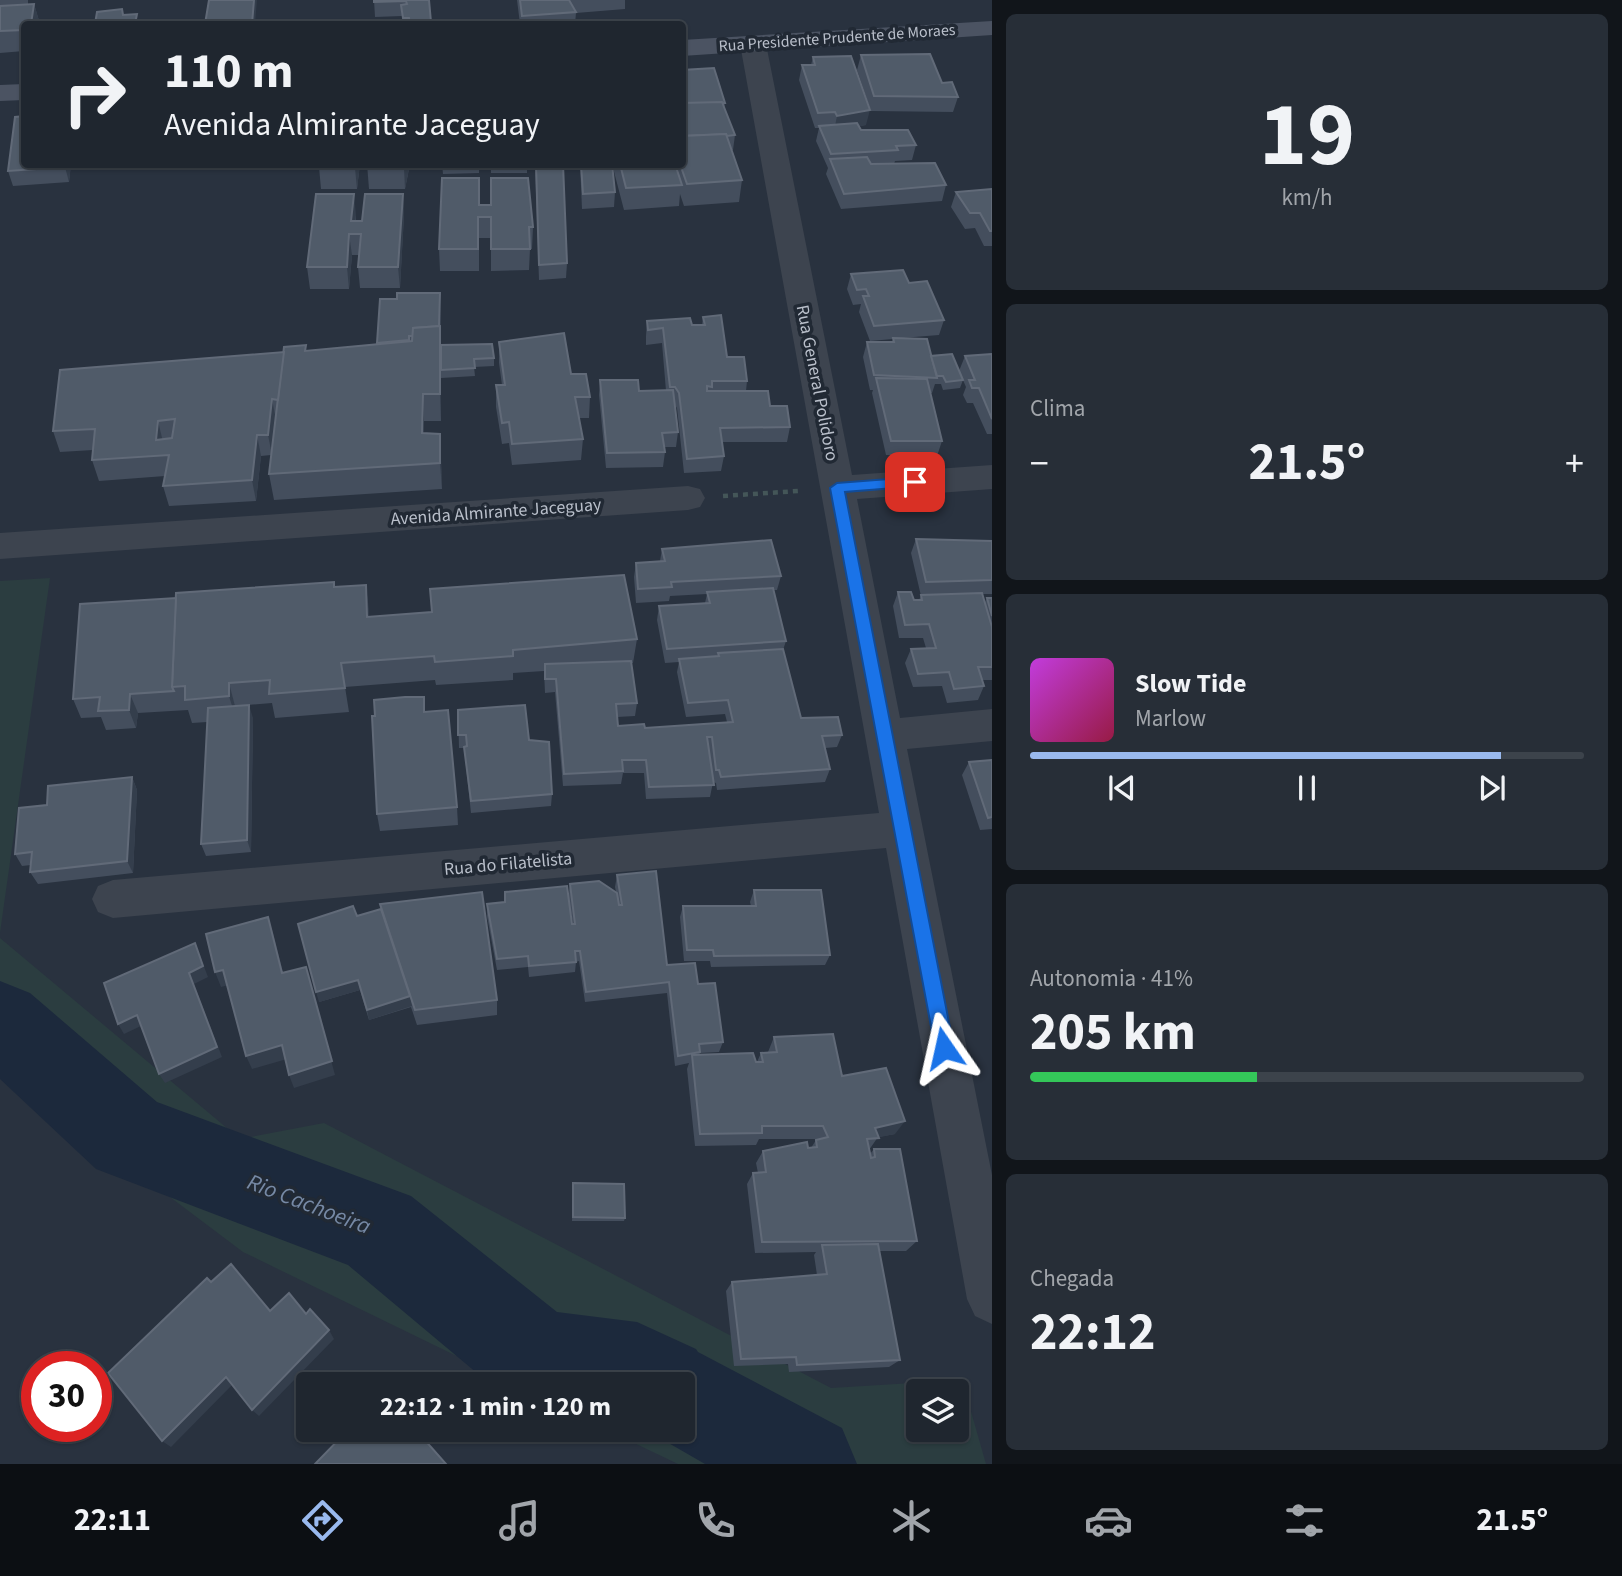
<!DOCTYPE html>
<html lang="pt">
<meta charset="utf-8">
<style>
body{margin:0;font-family:"Source Sans 3",sans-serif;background:#272e37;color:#f1f3f6;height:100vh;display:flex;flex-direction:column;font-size:26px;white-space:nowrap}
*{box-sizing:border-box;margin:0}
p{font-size:23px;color:#a1a5aa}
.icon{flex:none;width:38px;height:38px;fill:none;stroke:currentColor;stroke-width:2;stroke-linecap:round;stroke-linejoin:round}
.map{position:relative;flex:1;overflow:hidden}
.side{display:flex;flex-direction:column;gap:14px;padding:14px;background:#11151a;width:630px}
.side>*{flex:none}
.banner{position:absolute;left:21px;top:21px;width:665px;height:147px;border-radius:7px;box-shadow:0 2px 5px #0004,0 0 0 2px #3c434b;background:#1f262f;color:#f1f3f6;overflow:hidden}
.fabs{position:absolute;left:906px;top:1379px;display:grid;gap:14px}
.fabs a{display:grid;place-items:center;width:63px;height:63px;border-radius:7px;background:#1f262f;box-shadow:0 2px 5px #0004,0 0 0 2px #3c434b;font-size:35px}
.speed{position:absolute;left:21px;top:1351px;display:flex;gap:14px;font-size:35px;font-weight:700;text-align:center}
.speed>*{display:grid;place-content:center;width:91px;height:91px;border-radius:50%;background:#1f262f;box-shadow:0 2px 5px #0004,0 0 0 2px #3c434b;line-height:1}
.speed .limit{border:10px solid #d22;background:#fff;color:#111}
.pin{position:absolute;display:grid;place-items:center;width:60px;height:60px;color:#fff;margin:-30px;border-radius:14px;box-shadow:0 4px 10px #0006}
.me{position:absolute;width:77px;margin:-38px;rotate:349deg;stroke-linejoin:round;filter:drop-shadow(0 0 5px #0008)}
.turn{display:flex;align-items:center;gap:24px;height:147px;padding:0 28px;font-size:32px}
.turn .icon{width:91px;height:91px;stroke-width:2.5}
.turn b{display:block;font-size:49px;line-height:60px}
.big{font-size:52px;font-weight:700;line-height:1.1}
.side .widget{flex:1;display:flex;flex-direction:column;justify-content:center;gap:10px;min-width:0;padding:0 24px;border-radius:10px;background:#272e37}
.side .dial{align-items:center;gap:0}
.dial b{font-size:91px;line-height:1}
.song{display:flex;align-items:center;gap:21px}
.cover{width:84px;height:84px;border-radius:10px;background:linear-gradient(135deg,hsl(290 70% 55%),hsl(340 70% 35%))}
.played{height:7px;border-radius:4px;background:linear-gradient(90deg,#99b9ee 85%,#3c434b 85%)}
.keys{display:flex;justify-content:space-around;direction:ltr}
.heat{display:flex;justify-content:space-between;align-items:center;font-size:38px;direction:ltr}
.charge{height:10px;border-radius:5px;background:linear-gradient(90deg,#34c759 41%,#3c434b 0)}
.trip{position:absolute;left:296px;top:1372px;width:399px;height:70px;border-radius:7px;background:#1f262f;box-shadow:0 2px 5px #0004,0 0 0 2px #3c434b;font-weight:700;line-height:70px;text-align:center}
.tab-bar{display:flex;height:112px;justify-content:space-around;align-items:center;background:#0c0f13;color:#a1a5aa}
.tab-bar .icon{width:49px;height:49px}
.tab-bar .current{color:#99b9ee}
.tab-bar b{font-size:32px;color:#f1f3f6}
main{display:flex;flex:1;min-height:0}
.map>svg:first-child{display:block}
</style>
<main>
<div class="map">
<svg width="992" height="1464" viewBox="0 0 992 1464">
<rect width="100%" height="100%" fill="#29323f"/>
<g fill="#2b3d40" fill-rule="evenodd">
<polygon points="50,578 0,933 0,581"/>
<path d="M0 938 240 1139 324 1123 831 1388 962 1380 986 1464H678L607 1430H682V1384H514L243 1252 0 1069ZM919 1391H957V1430H919Z"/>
</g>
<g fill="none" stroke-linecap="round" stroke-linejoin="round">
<polygon fill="#1c293c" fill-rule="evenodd" points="0,981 30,993 157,1102 411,1196 557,1312 637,1322 696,1349 698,1352 842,1428 857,1464 705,1464 646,1430 682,1430 682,1384 490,1384 348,1265 96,1169 0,1079"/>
<polyline stroke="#445658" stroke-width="4.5" stroke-dasharray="5 5" stroke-linecap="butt" points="723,496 798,491"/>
<g fill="#3d444f" fill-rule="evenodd">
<polygon points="753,36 762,39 766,44 852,475 992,465 992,489 857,499 900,718 992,709 992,741 907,749 992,1175 992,1324 975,1316 967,1299 886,848 113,918 98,912 92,899 98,886 113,880 879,813 740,44 744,39"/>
<polygon points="688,486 700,489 705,498 700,507 688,510 0,559 0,533"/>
</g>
<g fill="#4b5362" fill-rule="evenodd">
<polygon points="992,21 992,35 682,56 682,40"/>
<polygon points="24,84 24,100 0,101 0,85"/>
</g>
</g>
<g fill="#444e5d">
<polygon points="0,0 28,0 28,4 34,4 40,24 24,24 24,51 0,53"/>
<polygon points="374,0 429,0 431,24 403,24 402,16 375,17"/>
<polygon points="517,0 625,0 625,9 576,13 575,24 520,24"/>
<polygon points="861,55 942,83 958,97 953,112 871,111 857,70"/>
<polygon points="813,57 866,125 859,126 861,130 916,145 912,160 895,161 894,164 946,185 942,201 841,209 826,174 828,168 816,141 819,128 815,128 799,80 802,65 811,65"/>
<polygon points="682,70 725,103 724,109 735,135 733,150 732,150 742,180 739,202 684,206 680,194 679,206 624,210 612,164 682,164"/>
<polygon points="24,164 71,164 69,182 13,186 8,171"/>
<polygon points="360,164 357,189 321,189 319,167"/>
<polygon points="367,164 410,164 405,189 369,189"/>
<polygon points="442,164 479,164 479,173 443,174"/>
<rect x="491" y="164" width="36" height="9"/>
<polygon points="535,164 563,164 567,263 566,278 539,280"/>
<polygon points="580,164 612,164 615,192 614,207 582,209"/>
<polygon points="992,189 992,246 984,246 975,228 965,229 951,207 956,192"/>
<polygon points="403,194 404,215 400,288 360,288 358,267 359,255 352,255 349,289 310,289 307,267 356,215 356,221 362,221"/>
<polygon points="479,205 533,227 532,249 530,249 529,270 491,271 491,238 479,238 479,271 440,271 439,249"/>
<polygon points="851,274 909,283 944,320 939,335 902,338 931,356 963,380 960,388 943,390 941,384 935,384 932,393 930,393 942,441 937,456 886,455 872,393 873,390 870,390 863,357 867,342 892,342 893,339 870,341 859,312 861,304 853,305 847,289"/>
<polygon points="440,293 441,345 494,358 494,366 474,367 475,376 441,378 441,421 424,421 424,433 441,460 442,489 274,500 269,474 271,455 261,456 256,501 169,506 163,486 165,476 99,481 92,460 93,450 60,452 53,431 307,351 377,344 380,299 397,299"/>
<polygon points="703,317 727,357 747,381 746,391 770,406 790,427 787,442 722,442 724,456 721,471 684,473 677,408 675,405 678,432 676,447 664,447 665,452 663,467 606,468 599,395 600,380 639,391 666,391 662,343 646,345 646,336 647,321 702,325"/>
<polygon points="499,342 571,374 590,397 589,418 579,418 583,439 581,460 512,465 509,443 502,444 496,407 496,385 502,385 499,363"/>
<polygon points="992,354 992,434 987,434 973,403 967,403 963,395 966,387 959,371 965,356"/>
<polygon points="916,539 992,541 992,594 982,594 985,602 987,598 992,598 992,680 982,680 984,686 978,700 947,703 942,686 913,687 905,663 911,649 926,648 923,638 899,638 893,606 898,592 914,600 919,600 921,596 911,553"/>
<polygon points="662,549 781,576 777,590 773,590 786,641 783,650 801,718 842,735 837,747 825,748 830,769 825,782 717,790 716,783 713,782 710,797 646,799 644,773 623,773 621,784 563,786 555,692 545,693 544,671 513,673 513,680 436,685 435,680 345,687 349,712 275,718 272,703 235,706 253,718 251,852 206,856 201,844 207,722 192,723 188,710 138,713 136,728 106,730 101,717 81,718 73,699 176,598 366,585 369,617 637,639 633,663 631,663 637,703 635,716 617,717 618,726 645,728 727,722 725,714 686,717 677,672 679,662 665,663 657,620 659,606 705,603 707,594 670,596 669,601 636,603 634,577 636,563 660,561"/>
<polygon points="458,710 529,740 552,794 551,806 471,813 464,748 459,748"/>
<polygon points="425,712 457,807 458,825 380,831 377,814"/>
<polygon points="992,760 992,829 980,830 962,775 969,762"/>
<polygon points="132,777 137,790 133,873 38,884 30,872 31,865 22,866 15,854 47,805"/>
<polygon points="617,875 667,965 698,984 723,1042 719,1052 700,1053 699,1055 757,1062 761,1053 768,1052 774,1037 842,1076 895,1134 878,1137 869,1150 870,1154 874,1149 917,1241 906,1251 879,1251 900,1360 889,1367 789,1372 788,1364 734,1366 726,1291 732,1282 817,1275 814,1255 816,1252 755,1253 747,1184 753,1173 758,1173 756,1163 763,1151 811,1148 816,1140 815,1139 759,1139 756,1145 695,1146 687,1069 689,1063 675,1066 667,993 585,1002 579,961 576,962 575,972 529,977 528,967 497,970 487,916 487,904 505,903 505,892 573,924 568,896 570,884 616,892 615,887"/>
<polygon points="754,890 830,955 825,965 711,967 710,961 684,961 680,917 683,906 751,906 750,902"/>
<polygon points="380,904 497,1000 497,1015 417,1025 411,1007 369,1020 360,990 319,1002 357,916 381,909"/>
<polygon points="573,1183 625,1218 624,1221 572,1221"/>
</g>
<g fill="#343e4c">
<polygon points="254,0 257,0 255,24 252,24"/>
<polygon points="34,4 40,24 31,24"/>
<polygon points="870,110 866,125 834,131 837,116"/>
<polygon points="65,164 71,164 69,182 65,167"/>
<polygon points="356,164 360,164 357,189 355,168"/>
<polygon points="405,164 410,164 405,189 404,168"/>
<polygon points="354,194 356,215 354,234 351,221"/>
<polygon points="403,194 404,215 400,288 398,267"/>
<polygon points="349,234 352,255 349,289 347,267"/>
<polygon points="440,326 441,353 441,421 440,394"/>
<polygon points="423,394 424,421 423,459 422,433"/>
<polygon points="272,399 276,420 272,455 268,435"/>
<polygon points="158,421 163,442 156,440"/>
<polygon points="440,434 441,460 442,489 440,463"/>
<polygon points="257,435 261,456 256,501 252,480"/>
<polygon points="366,585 369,610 370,641 367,617"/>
<polygon points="229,683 235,706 236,719 229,696"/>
<polygon points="130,694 138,713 136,728 129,710"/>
<polygon points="249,705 253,718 251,852 247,840"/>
<polygon points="132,777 137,790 133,873 127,861"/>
<polygon points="268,917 273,933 287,988 282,973"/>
<polygon points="195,943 208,977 194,984 222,1057 165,1083 159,1074 189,973"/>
<polygon points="306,967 335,1075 294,1088 289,1075"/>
<polygon points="223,970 229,985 221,987 215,972"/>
<polygon points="358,980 360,990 319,1002 316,992"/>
<polygon points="410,996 412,1006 369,1020 367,1010"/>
<polygon points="137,1015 143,1025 124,1034 118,1024"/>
<polygon points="282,1045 287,1059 252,1069 246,1056"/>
<polygon points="905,1121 895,1134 866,1140 875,1128"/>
<polygon points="329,1330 334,1339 259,1416 252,1410"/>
<polygon points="226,1377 233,1384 171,1447 162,1441"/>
</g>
<g fill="#505b69" stroke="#616a78" stroke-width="2" fill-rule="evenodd">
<polygon points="209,0 254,0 252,24 205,24"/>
<polygon points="374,0 429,0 431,22 410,24 409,18 403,18 401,5 407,4 406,1 374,2"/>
<polygon points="520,0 569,0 576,12 522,16"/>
<polygon points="34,4 31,24 24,24 24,30 0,31 0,6"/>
<polygon points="122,9 123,15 137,14 135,24 95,24 97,12"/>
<polygon points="930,54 942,83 952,82 958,97 874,96 861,55"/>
<polygon points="851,56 870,110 837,116 835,112 818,113 802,65 815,65 813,57"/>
<polygon points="714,68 725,103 682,103 682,70"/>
<polygon points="722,102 735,135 727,136 726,134 682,136 682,103"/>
<polygon points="24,116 24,164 65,164 65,167 8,171 15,117"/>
<polygon points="857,123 861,130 908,130 916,145 896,146 898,150 831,154 819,126"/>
<polygon points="726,134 742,180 687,184 681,167 676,167 682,185 626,188 620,164 682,164 682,136"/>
<polygon points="867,157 871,164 935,163 946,185 844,194 830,159"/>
<polygon points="319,164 356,164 355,168 319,167"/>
<polygon points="367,164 405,164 404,168 367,167"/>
<polygon points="536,164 563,164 567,263 539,265"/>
<polygon points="581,164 612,164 615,192 583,194"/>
<polygon points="442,178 479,178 479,205 491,205 491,178 528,178 533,227 529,227 530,249 491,249 491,217 478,217 478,249 439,249"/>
<polygon points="992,189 992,231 990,231 980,213 970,213 956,192"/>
<polygon points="316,194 354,194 351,221 362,221 365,194 403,194 398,267 358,267 361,234 349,234 347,267 307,267"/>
<polygon points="903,270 909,283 927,281 944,320 874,326 863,296 869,296 866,289 857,290 851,274"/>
<polygon points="397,293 440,293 439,326 413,328 413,336 409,336 409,340 377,343 380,299 397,299"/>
<polygon points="721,315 727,357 744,357 747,381 712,381 712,387 707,386 707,391 768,391 770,406 787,406 790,427 720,428 724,456 687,459 679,393 675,387 670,387 663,328 648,330 647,321 690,318 692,325 705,325 703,317"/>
<polygon points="440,326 440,394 423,394 422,433 440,434 440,463 269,474 284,347 306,345 305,351 412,341 413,328"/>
<polygon points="564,333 571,374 586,374 590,397 575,397 583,439 512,444 509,422 502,423 496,385 505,385 499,342"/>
<polygon points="893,338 927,339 937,378 874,375 867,342 894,342"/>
<polygon points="492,344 494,358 474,359 475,368 441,370 441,345"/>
<path d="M284 352 278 400 272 399 268 435H257L252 480 163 486 169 455 92 460 95 429 53 431 60 370ZM175 419 172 438 156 440 158 421Z"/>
<polygon points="952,354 963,380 946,382 943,376 937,376 931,356"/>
<polygon points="992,354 992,419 979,388 972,388 969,380 975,380 965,356"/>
<polygon points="876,378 927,379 942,441 891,441"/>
<polygon points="600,380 638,380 639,391 673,390 678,432 662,433 665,452 607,453"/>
<polygon points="916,539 992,541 992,580 926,582"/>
<polygon points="771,540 781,576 671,582 672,587 638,589 636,563 665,561 662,549"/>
<polygon points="624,575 637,639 513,650 513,656 435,662 434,656 341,663 345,688 269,694 270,680 229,683 229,696 185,700 185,686 172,687 176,593 334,582 334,587 366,585 367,617 432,612 430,589"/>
<polygon points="773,588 786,641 667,649 659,606 710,603 707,592"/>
<polygon points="898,592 911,592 914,600 922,600 921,595 982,593 992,627 992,667 978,667 984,686 954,689 949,672 918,674 911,649 936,648 929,624 905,625"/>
<polygon points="176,598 172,687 174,691 130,694 129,710 98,711 100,697 73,699 80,604"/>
<polygon points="987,598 992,598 992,616"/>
<polygon points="783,649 801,718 838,717 842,735 822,736 830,769 721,777 719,770 716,770 712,737 707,737 714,785 649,787 646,760 622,760 623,771 564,774 556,679 545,679 545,664 631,661 637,703 616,704 618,726 644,724 645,728 733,722 728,700 688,703 679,659 719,656 718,653"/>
<polygon points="405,697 424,697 424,712 448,710 457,807 377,814 372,716 375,716 374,700"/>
<polygon points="249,705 247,840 201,844 208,708"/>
<polygon points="525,705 529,740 549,742 552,794 471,801 464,747 467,746 466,735 458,735 458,710"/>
<polygon points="992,760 992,817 988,818 969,762"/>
<polygon points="132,777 127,861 30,872 32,852 15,854 19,808 47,805 48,786"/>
<polygon points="656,871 667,965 695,963 698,984 715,983 723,1042 699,1044 700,1052 678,1056 669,982 586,992 580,951 575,951 576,962 529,966 528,956 497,959 487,904 505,902 505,892 567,886 572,924 575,924 570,884 599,881 617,893 619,905 622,905 617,875"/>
<polygon points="754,890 821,890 830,955 714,956 713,950 687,950 683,906 756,906"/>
<polygon points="482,892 497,1000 415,1010 380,904"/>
<polygon points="353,906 357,916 381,909 410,996 367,1010 358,980 316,992 298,924"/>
<polygon points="268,917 282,973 306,967 332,1061 289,1075 282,1045 246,1056 223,970 215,972 206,934"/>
<polygon points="195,943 203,966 189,973 217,1047 159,1074 137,1015 118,1024 104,983"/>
<polygon points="833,1034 842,1076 886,1068 905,1121 875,1128 879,1138 867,1139 871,1158 875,1157 874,1149 900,1149 917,1241 762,1242 753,1173 766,1172 763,1151 807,1142 808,1148 817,1147 816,1140 828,1137 823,1126 762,1126 762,1133 700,1134 692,1055 753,1053 756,1062 763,1062 761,1053 777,1052 774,1037"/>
<polygon points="573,1183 624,1184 625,1218 573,1217"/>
<polygon points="878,1244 900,1360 797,1365 796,1357 741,1359 732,1282 827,1274 822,1245"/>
<polygon points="231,1264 270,1311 289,1293 306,1314 310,1309 329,1330 252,1410 226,1377 162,1441 108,1373 207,1278 211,1282"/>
<polygon points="348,1430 416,1430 446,1464 315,1464"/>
</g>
<polygon fill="#1a73e8" stroke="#114b97" stroke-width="2" points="915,477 920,479 920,486 845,492 954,1048 951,1055 944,1057 938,1055 935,1048 830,488 837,483"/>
<g text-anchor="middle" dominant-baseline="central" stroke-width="7" stroke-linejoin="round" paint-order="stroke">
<g font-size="16" fill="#b9bfca" stroke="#212934">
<text transform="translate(837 38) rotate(-4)">Rua Presidente Prudente de Moraes</text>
</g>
<g font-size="18" fill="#b9bfca" stroke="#212934">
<text transform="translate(817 383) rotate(79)">Rua General Polidoro</text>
<text transform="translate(496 512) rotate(-4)">Avenida Almirante Jaceguay</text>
<text transform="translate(508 864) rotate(-5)">Rua do Filatelista</text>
</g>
<g font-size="23" font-style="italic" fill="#7689a5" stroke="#212934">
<text transform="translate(309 1204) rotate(21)">Rio Cachoeira</text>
</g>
</g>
</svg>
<div class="fabs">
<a><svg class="icon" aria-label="layers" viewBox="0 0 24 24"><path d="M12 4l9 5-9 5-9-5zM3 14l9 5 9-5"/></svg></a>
</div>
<div class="speed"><div class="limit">30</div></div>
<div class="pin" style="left:915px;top:482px;background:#d93025"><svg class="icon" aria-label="arrive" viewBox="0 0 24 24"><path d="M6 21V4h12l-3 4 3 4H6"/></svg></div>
<svg class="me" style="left:944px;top:1048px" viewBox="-20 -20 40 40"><path d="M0-17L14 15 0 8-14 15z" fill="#1a73e8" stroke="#fff" stroke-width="4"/></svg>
<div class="trip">22:12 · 1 min · 120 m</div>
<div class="banner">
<div class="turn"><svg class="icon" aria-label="right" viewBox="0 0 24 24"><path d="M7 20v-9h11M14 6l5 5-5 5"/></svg><div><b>110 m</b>Avenida Almirante Jaceguay</div></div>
</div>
</div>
<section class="side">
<div class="widget dial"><b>19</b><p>km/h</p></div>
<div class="widget"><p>Clima</p>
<div class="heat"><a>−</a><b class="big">21.5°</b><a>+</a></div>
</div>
<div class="widget">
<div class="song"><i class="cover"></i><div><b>Slow Tide</b><p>Marlow</p></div></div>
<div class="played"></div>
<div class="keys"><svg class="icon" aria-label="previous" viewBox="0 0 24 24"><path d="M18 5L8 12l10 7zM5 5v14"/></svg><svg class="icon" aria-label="pause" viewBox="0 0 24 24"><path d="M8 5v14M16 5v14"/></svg><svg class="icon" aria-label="next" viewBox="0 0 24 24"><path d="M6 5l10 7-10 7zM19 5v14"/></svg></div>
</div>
<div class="widget"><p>Autonomia · 41%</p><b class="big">205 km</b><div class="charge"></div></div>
<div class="widget"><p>Chegada</p><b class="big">22:12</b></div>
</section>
</main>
<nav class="tab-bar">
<b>22:11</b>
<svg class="icon current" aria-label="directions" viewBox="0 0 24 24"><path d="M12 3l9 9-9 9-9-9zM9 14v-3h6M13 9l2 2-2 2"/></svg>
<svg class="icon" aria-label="music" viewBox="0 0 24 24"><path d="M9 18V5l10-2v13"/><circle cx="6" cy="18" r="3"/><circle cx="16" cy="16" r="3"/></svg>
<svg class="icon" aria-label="phone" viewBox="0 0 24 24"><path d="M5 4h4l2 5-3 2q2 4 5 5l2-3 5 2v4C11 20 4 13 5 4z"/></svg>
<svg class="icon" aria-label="climate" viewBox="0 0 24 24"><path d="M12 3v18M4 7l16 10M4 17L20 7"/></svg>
<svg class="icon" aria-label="car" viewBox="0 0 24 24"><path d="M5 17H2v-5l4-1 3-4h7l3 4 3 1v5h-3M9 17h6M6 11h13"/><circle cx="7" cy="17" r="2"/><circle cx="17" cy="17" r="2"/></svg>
<svg class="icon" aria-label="filters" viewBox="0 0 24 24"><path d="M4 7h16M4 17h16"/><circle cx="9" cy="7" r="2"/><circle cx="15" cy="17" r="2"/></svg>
<b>21.5°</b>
</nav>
